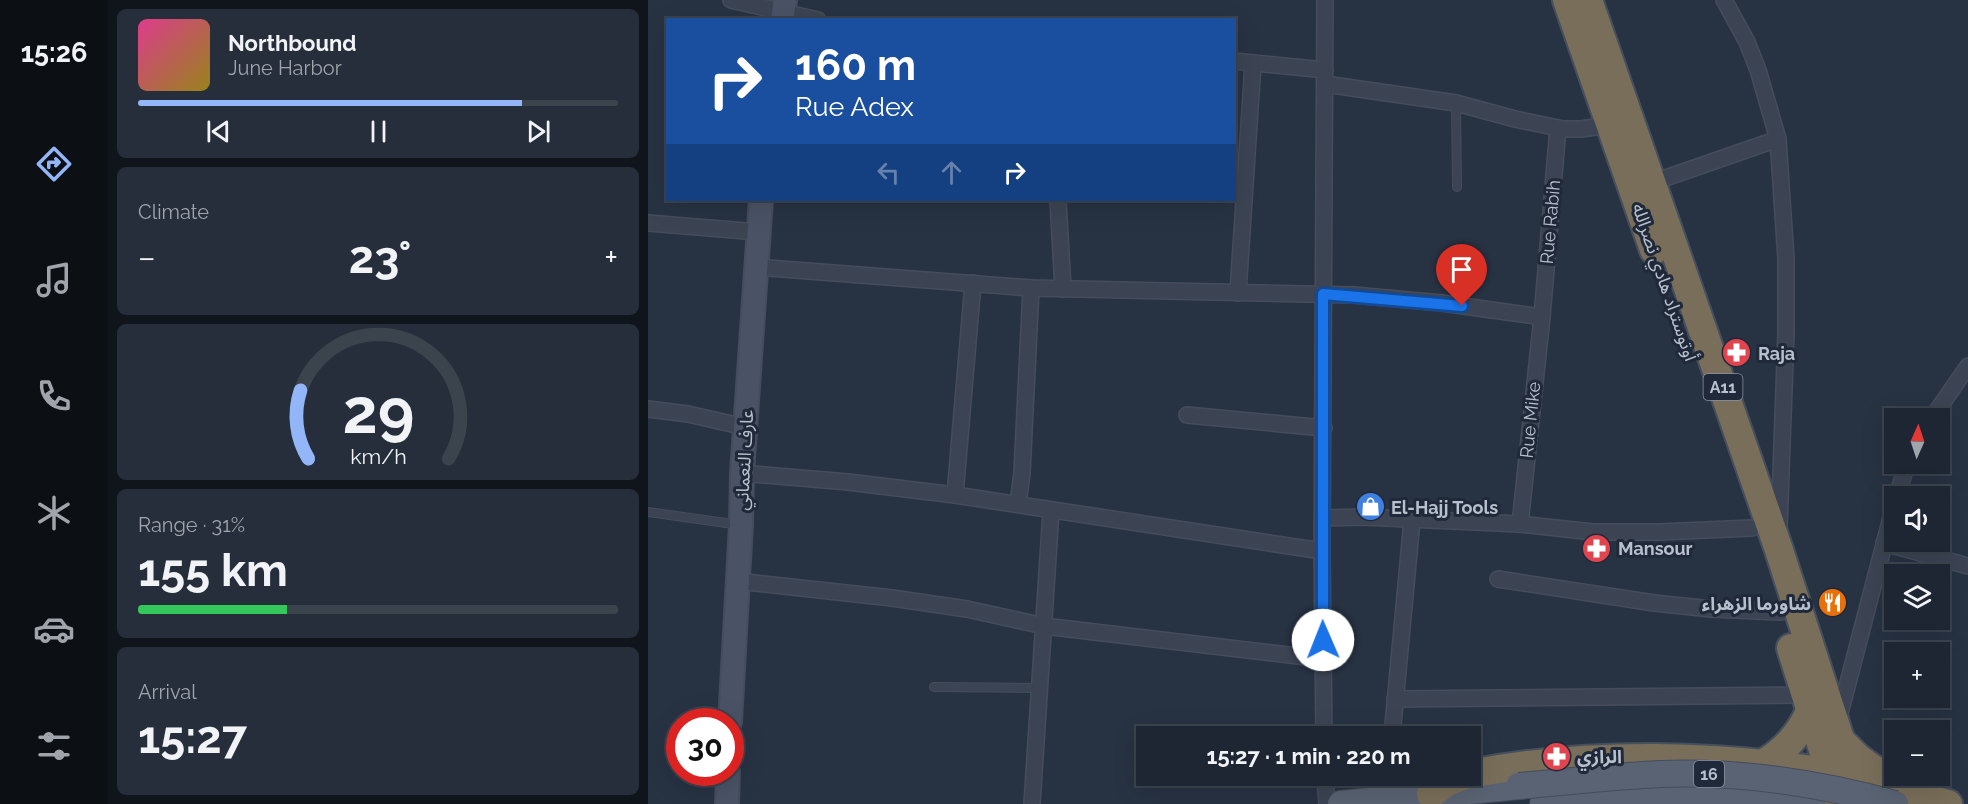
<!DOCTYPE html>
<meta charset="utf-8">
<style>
body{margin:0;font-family:Raleway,"Noto Sans Arabic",sans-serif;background:#252e3a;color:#f1f3f6;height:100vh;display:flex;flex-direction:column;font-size:22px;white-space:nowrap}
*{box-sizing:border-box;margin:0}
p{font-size:20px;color:#a0a5ac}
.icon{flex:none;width:33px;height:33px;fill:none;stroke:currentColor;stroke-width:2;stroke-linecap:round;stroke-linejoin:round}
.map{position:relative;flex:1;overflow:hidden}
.details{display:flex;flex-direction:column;gap:9px;padding:9px;background:#10151c;width:540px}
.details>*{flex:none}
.hud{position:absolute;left:18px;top:18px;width:570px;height:183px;border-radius:0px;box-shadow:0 6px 24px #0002,0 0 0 2px #3b434d;background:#1a4fa0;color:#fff;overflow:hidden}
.needle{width:39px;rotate:3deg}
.controls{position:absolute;left:1236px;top:408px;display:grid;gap:12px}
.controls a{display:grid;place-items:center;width:66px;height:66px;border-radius:0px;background:#1d2632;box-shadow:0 6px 24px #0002,0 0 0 2px #3b434d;font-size:30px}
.speed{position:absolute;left:18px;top:708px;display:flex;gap:12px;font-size:30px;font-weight:700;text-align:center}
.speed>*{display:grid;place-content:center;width:78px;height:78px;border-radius:50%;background:#1d2632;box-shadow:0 6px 24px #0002,0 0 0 2px #3b434d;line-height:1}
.speed .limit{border:9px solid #d22;background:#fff;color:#111}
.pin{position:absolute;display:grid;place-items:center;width:51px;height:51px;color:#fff;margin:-62px -26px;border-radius:50% 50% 50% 0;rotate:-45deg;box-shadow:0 0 6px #0007}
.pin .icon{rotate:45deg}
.me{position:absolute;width:66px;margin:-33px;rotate:359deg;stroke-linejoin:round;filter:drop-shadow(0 0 4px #0008)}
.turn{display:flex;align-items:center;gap:21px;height:126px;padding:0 30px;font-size:27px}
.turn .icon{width:78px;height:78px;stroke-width:2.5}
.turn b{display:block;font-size:42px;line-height:51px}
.lanes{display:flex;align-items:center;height:57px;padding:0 30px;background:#0003;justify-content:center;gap:30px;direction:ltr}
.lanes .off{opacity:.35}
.big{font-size:45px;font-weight:700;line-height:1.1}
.details .card{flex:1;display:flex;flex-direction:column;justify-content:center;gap:9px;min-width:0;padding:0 21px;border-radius:9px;background:#252e3a}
.details .dial{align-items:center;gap:0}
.dial svg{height:156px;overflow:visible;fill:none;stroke:#3b434d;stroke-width:7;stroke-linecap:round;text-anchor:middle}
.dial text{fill:#f1f3f6;stroke:none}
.song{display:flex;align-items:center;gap:18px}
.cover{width:72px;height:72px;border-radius:9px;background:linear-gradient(135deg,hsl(330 70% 55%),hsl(50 70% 35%))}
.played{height:6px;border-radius:3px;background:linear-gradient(90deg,#92b6f8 80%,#3b434d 80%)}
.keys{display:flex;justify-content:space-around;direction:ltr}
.heat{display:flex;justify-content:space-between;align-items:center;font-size:33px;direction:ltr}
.charge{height:9px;border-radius:4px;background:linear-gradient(90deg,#34c759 31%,#3b434d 0)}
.trip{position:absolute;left:488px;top:726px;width:345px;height:60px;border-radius:0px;background:#1d2632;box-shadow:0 6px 24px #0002,0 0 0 2px #3b434d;font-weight:700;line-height:60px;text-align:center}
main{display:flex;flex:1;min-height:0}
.tab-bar{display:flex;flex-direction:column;width:108px;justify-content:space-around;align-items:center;background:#0c0f14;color:#a0a5ac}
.tab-bar .icon{width:42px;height:42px}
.tab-bar .on{color:#92b6f8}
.tab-bar b{font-size:27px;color:#f1f3f6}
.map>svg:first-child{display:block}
</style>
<main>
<nav class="tab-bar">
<b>15:26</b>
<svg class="icon on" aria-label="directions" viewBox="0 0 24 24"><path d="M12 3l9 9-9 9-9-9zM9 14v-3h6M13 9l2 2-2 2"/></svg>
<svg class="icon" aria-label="music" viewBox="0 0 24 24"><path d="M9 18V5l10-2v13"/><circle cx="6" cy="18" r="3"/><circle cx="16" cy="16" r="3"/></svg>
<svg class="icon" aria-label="phone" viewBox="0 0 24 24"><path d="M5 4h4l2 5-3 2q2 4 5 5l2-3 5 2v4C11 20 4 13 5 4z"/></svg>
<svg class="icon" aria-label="climate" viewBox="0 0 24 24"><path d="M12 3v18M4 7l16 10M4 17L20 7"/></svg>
<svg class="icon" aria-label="car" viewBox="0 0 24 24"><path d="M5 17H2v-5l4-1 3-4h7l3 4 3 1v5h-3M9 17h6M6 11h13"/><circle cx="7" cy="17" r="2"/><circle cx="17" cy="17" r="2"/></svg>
<svg class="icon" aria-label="filters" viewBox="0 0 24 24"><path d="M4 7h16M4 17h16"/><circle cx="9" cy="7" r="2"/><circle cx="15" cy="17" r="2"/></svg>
</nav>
<section class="details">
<div class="card">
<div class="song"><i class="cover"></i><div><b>Northbound</b><p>June Harbor</p></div></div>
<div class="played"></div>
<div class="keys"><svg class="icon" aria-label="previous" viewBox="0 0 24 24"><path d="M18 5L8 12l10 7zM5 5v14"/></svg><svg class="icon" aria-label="pause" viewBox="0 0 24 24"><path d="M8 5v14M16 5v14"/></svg><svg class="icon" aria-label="next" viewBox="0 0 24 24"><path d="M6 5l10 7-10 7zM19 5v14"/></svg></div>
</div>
<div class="card"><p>Climate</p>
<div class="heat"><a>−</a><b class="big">23°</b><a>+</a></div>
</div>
<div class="card dial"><svg viewBox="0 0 100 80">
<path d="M14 69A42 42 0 1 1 86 69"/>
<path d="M14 69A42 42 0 0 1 10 34" stroke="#92b6f8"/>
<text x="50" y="56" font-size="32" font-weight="700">29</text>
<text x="50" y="72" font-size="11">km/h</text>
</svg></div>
<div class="card"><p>Range · 31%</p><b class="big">155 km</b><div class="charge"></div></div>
<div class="card"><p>Arrival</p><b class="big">15:27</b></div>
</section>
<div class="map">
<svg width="1320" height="804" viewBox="0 0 1320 804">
<rect width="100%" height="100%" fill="#273243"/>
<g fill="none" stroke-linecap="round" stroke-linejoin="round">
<defs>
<g id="lane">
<polyline points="808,103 809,187"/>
<polyline points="0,512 92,525"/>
<polyline points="286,687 392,688"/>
</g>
<g id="street">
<polyline points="83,0 170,20"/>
<polyline points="1076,0 1099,42 1110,70 1130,139 1138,259 1138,333 1131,529"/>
<polyline points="586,61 677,70"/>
<polyline points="677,84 808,103 867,119 915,129 933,129 962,125"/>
<polyline points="1003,183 1130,139"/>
<polyline points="410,200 415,289"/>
<polyline points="0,223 110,232"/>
<polyline points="107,267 383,288 706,295 794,303 894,317"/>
<polyline points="590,293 605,63"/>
<polyline points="0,409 40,414 97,427"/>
<polyline points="539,415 676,428"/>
<polyline points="1284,418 1320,366"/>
<polyline points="94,473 200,482 307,495 674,551"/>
<polyline points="307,495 325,283"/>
<polyline points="1249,496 1259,464"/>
<polyline points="370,504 374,473 383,288"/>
<polyline points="676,518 715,517 872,524 945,532 1011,532 1104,528"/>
<polyline points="872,524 894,317 910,128"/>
<polyline points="1236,543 1320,566"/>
<polyline points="850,579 1006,603 1063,609 1133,612"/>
<polyline points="89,581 244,598 319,609 396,626 675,659"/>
<polyline points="747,699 1157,695"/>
<polyline points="1190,721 1246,506"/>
<polyline points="676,736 674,551 677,0"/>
<polyline points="744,736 764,520"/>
<polyline points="677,776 679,804"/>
<polyline points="739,798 741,776"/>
<polyline points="384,804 403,511"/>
</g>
<g id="secondary">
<polyline points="134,20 137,0"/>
<polyline points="82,722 93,525 94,473 113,200"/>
<polyline points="79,804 80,772"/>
</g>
<g id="primary">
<polyline points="693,804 871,786"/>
<path d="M895 804C962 797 1030 790 1098 794 1122 795 1147 800 1171 804"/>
</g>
<g id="highway">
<polyline points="919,0 1006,250"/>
<polyline points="940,0 1130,547 1204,776 1214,804"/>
<polyline points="1143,648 1192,804"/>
<polyline points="1193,741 1210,758 1259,793 1300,804"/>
<path d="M1116 763C1138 750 1152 734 1162 711"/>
<path d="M822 774C942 751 1075 754 1196 775"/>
<polyline points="783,794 799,782 815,776"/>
</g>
</defs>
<use href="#lane" stroke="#454d5c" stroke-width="10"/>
<use href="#street" stroke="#454d5c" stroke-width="18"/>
<use href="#secondary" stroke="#454d5c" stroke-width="26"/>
<use href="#primary" stroke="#454d5c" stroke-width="28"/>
<use href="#highway" stroke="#464f5d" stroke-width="32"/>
<use href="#lane" stroke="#3c4453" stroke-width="8"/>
<use href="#street" stroke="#3c4453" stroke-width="15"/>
<use href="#secondary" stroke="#4a5366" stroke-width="22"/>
<use href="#primary" stroke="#5a6373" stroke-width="26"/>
<use href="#highway" stroke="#796e59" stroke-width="28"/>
<defs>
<path id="primary-bridge" d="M871 786C918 782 966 776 1013 774 1092 771 1171 783 1247 804"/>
</defs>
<use href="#primary-bridge" stroke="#454d5c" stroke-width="28" stroke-linecap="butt"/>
<use href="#primary-bridge" stroke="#5a6373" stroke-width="26"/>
</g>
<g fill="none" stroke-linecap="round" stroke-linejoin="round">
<defs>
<polyline id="route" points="675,640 675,294 814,306"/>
</defs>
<use href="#route" stroke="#114b97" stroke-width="15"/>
<use href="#route" stroke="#1a73e8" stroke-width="10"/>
</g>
<defs>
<symbol id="pharmacy-disc" viewBox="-11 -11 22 22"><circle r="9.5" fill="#e0444e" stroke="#202939"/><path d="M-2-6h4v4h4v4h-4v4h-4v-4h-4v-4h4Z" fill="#fff"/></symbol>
<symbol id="shop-disc" viewBox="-11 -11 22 22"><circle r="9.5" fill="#3f7fe0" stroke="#202939"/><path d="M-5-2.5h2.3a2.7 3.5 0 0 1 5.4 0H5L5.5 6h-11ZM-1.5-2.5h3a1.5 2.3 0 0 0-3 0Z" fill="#fff"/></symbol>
<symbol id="restaurant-disc" viewBox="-11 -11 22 22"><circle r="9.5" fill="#e8710a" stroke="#202939"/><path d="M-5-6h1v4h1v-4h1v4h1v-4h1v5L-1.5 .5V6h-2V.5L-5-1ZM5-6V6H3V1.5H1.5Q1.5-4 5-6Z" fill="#fff"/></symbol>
</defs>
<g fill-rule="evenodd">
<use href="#pharmacy-disc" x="1072" y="336" width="33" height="33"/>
<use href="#shop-disc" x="706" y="490" width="33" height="33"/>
<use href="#pharmacy-disc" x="932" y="532" width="33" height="33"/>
<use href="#restaurant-disc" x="1168" y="586" width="33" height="33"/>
<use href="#pharmacy-disc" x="892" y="740" width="33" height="33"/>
</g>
<g text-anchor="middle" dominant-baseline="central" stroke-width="6" stroke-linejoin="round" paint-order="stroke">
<g fill="#202939" stroke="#8b93a1" stroke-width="1.5">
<rect x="1055.5" y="374" width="39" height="26" rx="4.5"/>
<rect x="1046" y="761" width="30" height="26" rx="4.5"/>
</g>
<g font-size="16" font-weight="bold" fill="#b9c0cd">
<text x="1075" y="387">A11</text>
<text x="1061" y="774">16</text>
</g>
<g font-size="18" fill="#b9c0cd" stroke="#202939">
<text transform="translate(902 222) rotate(-85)">Rue Rabih</text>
<text transform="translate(1017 282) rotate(71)">أوتوستراد هادي نصرالله</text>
<text transform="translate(882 420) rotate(-84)">Rue Mike</text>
<text transform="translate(96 460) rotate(-87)">عارف النعماني</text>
</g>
<g font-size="18" font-weight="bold" fill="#b9c0cd" stroke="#202939" text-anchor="start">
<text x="1110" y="353">Raja</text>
<text x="743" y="507">El-Hajj Tools</text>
<text x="970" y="548">Mansour</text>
<text x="1163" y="603" text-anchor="end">شاورما الزهراء</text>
<text x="929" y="756">الرازي</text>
</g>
</g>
</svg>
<div class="controls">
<a><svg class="needle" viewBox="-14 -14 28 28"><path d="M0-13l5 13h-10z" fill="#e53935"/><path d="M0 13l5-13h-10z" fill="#a0a5ac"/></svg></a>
<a><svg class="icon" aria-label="sound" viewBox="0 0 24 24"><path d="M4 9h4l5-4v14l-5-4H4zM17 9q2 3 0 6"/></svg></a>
<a><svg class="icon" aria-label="layers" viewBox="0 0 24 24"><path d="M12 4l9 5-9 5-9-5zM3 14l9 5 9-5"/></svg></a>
<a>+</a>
<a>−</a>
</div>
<div class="speed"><div class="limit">30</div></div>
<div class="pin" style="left:814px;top:306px;background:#d93025"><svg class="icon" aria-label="arrive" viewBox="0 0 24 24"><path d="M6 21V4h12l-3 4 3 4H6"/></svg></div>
<svg class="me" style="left:675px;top:640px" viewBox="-20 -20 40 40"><circle r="19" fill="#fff"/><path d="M0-13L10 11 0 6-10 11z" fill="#1a73e8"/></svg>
<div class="trip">15:27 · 1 min · 220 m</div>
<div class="hud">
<div class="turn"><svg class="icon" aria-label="right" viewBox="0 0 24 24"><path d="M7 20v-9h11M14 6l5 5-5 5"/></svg><div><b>160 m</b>Rue Adex</div></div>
<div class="lanes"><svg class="icon off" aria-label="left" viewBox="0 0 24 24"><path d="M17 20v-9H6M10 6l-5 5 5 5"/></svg><svg class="icon off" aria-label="ahead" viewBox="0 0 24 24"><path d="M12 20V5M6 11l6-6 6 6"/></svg><svg class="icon" aria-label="right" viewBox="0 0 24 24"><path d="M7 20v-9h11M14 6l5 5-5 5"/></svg></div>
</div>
</div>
</main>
